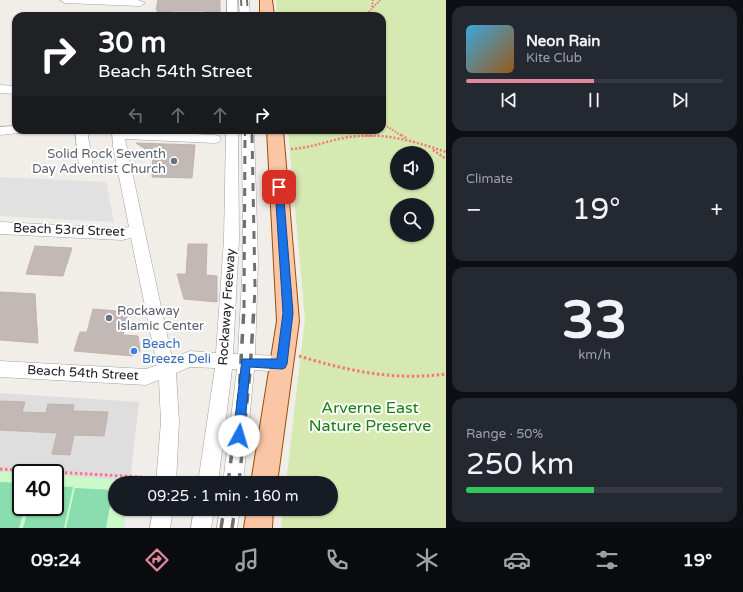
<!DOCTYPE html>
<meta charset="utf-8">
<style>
body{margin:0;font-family:"Varela Round",sans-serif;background:#242831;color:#f1f3f6;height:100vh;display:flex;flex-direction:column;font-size:15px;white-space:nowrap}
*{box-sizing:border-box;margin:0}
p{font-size:13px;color:#9ea1a6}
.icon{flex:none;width:22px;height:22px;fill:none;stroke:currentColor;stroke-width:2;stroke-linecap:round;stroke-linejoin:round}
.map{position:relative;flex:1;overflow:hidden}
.drawer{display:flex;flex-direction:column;gap:6px;padding:6px;background:#0d0f14;width:297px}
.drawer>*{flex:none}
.banner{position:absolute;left:12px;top:12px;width:374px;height:122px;border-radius:12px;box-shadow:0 1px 3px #0004;background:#202124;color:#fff;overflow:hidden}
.fabs{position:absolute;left:390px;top:146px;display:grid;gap:8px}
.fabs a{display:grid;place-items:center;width:44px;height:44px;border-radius:50%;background:#171b24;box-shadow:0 1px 3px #0004;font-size:20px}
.speed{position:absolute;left:12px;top:464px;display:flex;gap:8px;font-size:20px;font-weight:700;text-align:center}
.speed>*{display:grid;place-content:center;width:52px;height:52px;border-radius:50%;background:#171b24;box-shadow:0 1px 3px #0004;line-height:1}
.speed .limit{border:2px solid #111;border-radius:6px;background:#fff;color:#111}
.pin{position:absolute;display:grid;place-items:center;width:34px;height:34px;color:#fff;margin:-17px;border-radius:8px;box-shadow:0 2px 6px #0006}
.me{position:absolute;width:44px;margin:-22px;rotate:6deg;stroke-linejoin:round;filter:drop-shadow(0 0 3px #0008)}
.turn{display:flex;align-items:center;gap:14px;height:84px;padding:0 20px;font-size:18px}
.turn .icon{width:52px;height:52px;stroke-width:2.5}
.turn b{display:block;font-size:28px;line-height:34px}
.lanes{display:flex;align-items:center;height:38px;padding:0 20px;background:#0003;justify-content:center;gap:20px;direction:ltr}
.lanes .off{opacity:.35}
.big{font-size:30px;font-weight:600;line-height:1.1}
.drawer .widget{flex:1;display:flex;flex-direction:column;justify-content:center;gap:6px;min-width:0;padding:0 14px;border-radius:12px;background:#242831}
.drawer .dial{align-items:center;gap:0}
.dial b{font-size:52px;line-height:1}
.song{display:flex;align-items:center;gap:12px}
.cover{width:48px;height:48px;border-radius:6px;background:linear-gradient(135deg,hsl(200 70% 55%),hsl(30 70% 35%))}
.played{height:4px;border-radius:2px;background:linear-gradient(90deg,#e1889a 50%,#363941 50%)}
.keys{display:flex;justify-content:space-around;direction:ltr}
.heat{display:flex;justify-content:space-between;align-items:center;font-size:22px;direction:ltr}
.charge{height:6px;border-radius:3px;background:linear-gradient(90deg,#34c759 50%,#363941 0)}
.trip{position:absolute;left:108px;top:476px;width:230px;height:40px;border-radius:20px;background:#171b24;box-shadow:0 1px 3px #0004;font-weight:600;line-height:40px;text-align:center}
.tab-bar{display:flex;height:64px;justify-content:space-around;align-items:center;background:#090b0e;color:#9ea1a6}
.tab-bar .icon{width:28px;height:28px}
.tab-bar .current{color:#e1889a}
.tab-bar b{font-size:18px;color:#f1f3f6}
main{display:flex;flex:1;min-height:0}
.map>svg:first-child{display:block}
</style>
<main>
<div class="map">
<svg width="446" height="528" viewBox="0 0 446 528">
<rect width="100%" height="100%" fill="#f1ede9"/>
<path fill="#dfdedf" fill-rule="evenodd" d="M0 393 139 402 130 483H115V509H127L123 528H0ZM21 473H55V507H21Z"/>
<path fill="#d6e9b1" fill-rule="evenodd" d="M276 0H446V528H281L283 509H331V483H286L305 319 288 130H382V16H277ZM397 153H427V183H397ZM397 205H427V235H397Z"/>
<polygon fill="#cdf9c8" points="0,472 21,473 21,507 55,507 55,475 131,481 130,483 115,483 115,509 126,509 124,528 0,528"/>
<g fill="#8addae">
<polygon points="0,482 21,483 21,507 25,507 19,528 0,528"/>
<polygon points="55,486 73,487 64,528 23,528 29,507 55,507"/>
<polygon points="75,488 113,490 106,528 66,528"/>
</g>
<polygon fill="#e1e1e1" points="0,177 106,182 114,222 0,216"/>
<g fill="#c2b8b5" stroke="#c3b1ab">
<polygon points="158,0 220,0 220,16 204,16 204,11 173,11 172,13 157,13 158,10 156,10"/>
<polygon points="136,143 195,145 192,178 152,177 153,154"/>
<polygon points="188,244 207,244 206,275 217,276 217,302 184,299 177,274 186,274"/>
<polygon points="35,246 72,248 63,276 26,274"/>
<polygon points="0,292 35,294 38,343 0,340"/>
<polygon points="93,309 128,312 123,335 138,336 140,351 133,356 74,351 80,332 87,332"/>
<polygon points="0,401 25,402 22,412 46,413 48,404 74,405 73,411 108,412 104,436 74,435 70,455 52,454 57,433 0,430"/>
</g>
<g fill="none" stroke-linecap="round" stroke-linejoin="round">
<defs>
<g id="minor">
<polygon points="60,0 138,0 145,3 140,6 65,3"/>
<rect x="227" y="0" width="10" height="16"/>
<polygon points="239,0 249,0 250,16 240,16"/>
<polygon points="0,85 16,86 16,94 0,93"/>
<polygon points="16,126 16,130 22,130 20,133 0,135 0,127"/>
<polygon points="75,130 87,130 93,166 91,169 81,169 79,166"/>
<polygon points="112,130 215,135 219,136 221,139 219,142 215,143 125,139 172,358 190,351 216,353 224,239 226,130 238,130 239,239 233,354 238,354 243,261 242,130 254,130 258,261 255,355 282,356 288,358 290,364 288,370 282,372 254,370 243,483 223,483 237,369 232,369 218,483 198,483 215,368 190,367 176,373 179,422 176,483 156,483 161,422 159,380 146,385 0,377 0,361 146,369 157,365 131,238 122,240 0,234 0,222 122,228 129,227 113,146"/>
<polygon points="153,509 173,509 170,528 150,528"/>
<polygon points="194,509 214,509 211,528 191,528"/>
<polygon points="220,509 240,509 237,528 217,528"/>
</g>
<g id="major">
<polygon points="260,0 272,0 274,16 260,16"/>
<polygon points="267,130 283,130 299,321 277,483 251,483 277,321"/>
<polygon points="247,509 273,509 272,528 244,528"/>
</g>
</defs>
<use href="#minor" stroke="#a2a2a2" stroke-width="1"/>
<use href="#major" stroke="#9b4e04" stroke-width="2"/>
<g stroke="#f6757e" stroke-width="2" stroke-dasharray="1.5 1.5" stroke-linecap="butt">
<polyline points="372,7 373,0"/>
<polyline points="361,16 367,14 380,0"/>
<polyline points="382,123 402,136"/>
<polyline points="362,136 374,136"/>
</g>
<g stroke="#f6757e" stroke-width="2.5" stroke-dasharray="2 2" stroke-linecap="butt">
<polyline points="401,135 406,138"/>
<path d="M291 149C312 148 329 140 349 137 383 132 414 141 446 152"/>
<polyline points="433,150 446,159"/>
</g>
<g stroke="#f6757e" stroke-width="3" stroke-dasharray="2.5 2.5" stroke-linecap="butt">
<path d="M299 356C348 371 395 381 446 374"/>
<polyline points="0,469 141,477"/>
</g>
<use href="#minor" fill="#fff" fill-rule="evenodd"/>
<use href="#major" fill="#fac6a5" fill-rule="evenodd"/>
<g stroke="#6f6f6f" stroke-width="2" stroke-dasharray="6 6" stroke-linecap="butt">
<polyline points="241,0 242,16"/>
<polyline points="247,0 248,16"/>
<polyline points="245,130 245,136"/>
<polyline points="252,130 252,136"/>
</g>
<g stroke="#6f6f6f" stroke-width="3" stroke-dasharray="8 8" stroke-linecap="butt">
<polyline points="252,135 255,287 254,308"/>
<polyline points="244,308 245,135"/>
</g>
<g stroke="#6f6f6f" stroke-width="3.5" stroke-dasharray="10 10" stroke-linecap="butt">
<polyline points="228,483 239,396 244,307"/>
<polyline points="239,483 250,371 254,307"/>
<polyline points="221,528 224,509"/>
<polyline points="232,528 235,509"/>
</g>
</g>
<polygon fill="#1a73e8" stroke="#114b97" points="279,184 283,187 293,313 287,364 285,368 282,369 250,367 244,436 243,440 239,442 235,440 233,436 242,359 277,359 283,313 275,187"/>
<g fill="#6b7280" stroke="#fff" stroke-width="1.5">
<circle cx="174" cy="161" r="4"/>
<circle cx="109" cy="318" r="4"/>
</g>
<circle fill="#3f7fe0" stroke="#fff" stroke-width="1.5" cx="134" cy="351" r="4"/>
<g text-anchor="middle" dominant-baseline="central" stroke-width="4" stroke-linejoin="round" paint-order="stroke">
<g font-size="13" fill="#5b616d" stroke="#fff" text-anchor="end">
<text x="166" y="154">Solid Rock Seventh<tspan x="166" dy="15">Day Adventist Church</tspan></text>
<text x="117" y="311" text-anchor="start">Rockaway<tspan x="117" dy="15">Islamic Center</tspan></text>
</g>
<g font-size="13" fill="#212121" stroke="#fff">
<text transform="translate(69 230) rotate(2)">Beach 53rd Street</text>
<text transform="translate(227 307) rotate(-86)">Rockaway Freeway</text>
<text transform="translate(83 373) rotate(3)">Beach 54th Street</text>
</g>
<g font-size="13" fill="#366cbe" stroke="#fff" text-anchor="start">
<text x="142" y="344">Beach<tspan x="142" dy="15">Breeze Deli</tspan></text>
</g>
<g font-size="16" fill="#1a800f" stroke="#fff">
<text x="370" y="408">Arverne East<tspan x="370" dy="18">Nature Preserve</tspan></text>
</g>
</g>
</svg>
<div class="fabs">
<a><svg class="icon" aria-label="sound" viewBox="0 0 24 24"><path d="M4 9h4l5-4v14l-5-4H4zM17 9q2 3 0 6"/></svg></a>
<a><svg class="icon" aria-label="search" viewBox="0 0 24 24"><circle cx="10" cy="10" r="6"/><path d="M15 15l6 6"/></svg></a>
</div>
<div class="speed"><div class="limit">40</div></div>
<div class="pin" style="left:279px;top:187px;background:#d93025"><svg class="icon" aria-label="arrive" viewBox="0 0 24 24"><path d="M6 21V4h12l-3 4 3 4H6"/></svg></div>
<svg class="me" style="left:239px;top:436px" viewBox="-20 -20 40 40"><circle r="19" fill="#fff"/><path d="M0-13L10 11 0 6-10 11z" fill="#1a73e8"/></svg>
<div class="trip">09:25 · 1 min · 160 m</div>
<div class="banner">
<div class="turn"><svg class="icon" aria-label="right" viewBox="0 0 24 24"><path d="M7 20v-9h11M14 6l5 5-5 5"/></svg><div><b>30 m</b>Beach 54th Street</div></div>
<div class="lanes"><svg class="icon off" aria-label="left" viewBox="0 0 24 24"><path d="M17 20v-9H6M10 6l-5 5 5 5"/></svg><svg class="icon off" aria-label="ahead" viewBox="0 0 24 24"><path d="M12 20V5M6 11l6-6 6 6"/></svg><svg class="icon off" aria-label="ahead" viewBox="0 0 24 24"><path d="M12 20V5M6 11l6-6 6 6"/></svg><svg class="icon" aria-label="right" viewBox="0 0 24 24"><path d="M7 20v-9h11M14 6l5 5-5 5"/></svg></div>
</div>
</div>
<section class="drawer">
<div class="widget">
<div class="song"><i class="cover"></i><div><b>Neon Rain</b><p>Kite Club</p></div></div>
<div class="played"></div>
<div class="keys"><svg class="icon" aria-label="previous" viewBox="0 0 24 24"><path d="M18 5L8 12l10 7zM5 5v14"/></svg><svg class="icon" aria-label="pause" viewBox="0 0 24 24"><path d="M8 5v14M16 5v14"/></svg><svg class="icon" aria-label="next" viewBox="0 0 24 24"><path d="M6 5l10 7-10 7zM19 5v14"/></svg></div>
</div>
<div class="widget"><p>Climate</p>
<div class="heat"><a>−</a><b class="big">19°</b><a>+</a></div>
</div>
<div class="widget dial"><b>33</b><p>km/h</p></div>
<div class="widget"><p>Range · 50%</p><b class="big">250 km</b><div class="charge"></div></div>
</section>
</main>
<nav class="tab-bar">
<b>09:24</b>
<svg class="icon current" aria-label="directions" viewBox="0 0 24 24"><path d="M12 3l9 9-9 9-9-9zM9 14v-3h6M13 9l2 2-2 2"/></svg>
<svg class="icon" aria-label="music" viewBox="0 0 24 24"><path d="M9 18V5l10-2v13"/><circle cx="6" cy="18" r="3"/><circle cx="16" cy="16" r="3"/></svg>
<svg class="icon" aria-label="phone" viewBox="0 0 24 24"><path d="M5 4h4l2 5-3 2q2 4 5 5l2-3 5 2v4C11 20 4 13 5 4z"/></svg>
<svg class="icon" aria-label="climate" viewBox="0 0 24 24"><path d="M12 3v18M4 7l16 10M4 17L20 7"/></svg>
<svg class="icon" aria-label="car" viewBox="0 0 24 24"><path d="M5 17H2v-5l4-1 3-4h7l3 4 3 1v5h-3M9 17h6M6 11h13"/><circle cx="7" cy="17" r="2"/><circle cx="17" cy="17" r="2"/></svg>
<svg class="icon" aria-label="filters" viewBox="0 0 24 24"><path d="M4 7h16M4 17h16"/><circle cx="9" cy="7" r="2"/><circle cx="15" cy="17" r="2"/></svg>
<b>19°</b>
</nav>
